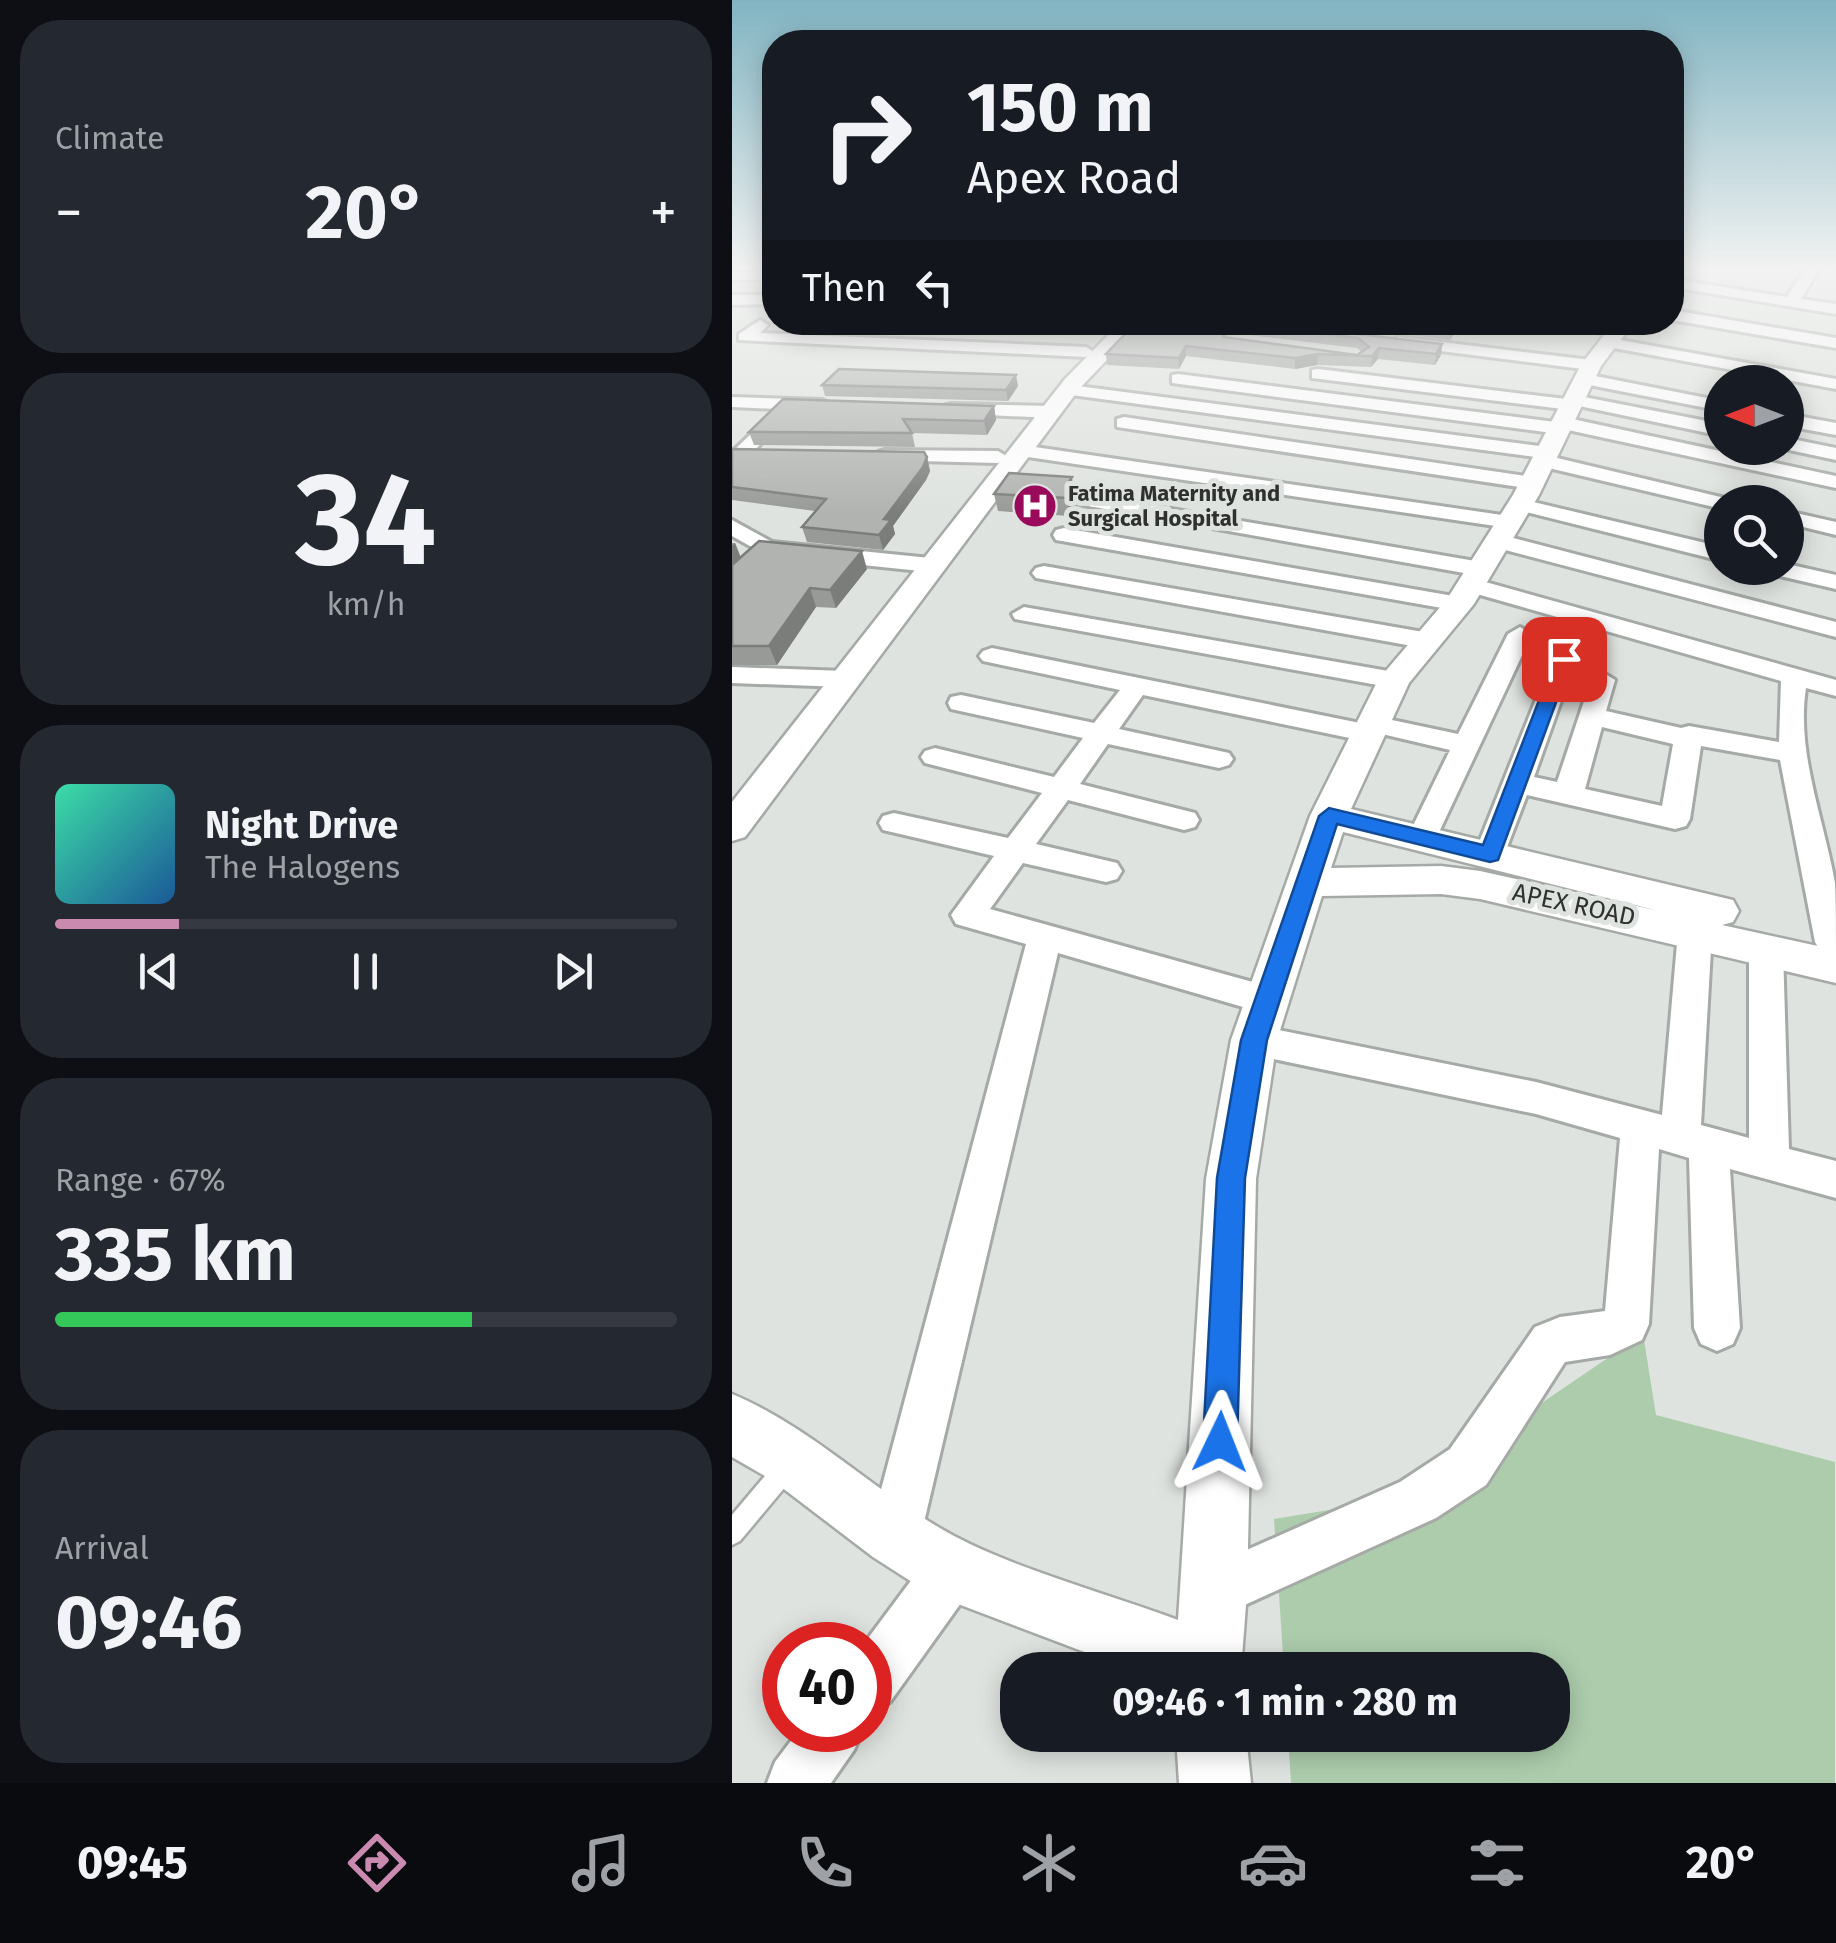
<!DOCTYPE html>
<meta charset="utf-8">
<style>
body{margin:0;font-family:"Fira Sans",sans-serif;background:#242831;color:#f1f3f6;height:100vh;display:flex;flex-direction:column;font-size:38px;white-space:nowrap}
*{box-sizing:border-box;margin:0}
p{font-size:32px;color:#9ea1a6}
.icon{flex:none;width:55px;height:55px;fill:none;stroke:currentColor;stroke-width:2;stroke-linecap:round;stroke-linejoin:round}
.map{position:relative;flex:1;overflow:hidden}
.details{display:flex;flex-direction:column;gap:20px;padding:20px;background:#0d0f14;width:732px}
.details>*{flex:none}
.hud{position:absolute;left:30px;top:30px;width:922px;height:305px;border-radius:40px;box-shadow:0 5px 25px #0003;background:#171b24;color:#f1f3f6;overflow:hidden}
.needle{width:65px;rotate:270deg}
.fabs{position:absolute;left:972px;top:365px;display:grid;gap:20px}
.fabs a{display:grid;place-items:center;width:100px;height:100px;border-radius:50%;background:#171b24;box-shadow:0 5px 25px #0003;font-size:50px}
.speed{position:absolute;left:30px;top:1622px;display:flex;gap:20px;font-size:50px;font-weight:700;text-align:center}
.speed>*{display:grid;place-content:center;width:130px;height:130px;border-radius:50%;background:#171b24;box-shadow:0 5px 25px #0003;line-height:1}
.speed .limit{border:15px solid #d22;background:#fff;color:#111}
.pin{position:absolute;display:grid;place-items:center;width:85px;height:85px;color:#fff;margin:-42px;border-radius:20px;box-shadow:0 5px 15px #0006}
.me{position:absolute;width:110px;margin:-55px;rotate:2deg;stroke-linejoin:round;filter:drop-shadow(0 0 8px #0008)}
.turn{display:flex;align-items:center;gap:35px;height:210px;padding:0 40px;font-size:45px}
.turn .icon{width:130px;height:130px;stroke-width:2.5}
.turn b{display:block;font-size:70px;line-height:85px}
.then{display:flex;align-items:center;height:95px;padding:0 40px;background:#0003;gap:20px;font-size:38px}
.big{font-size:75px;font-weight:700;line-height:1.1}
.details .tile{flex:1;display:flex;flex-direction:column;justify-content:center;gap:15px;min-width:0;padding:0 35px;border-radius:40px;background:#242831}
.details .dial{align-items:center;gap:0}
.dial b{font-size:130px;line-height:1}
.song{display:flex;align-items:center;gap:30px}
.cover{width:120px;height:120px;border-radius:15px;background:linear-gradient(135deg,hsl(160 70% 55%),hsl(210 70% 35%))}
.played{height:10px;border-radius:5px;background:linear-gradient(90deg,#ca8ab0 20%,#363941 20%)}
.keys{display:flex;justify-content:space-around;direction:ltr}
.heat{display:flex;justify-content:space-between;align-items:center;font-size:55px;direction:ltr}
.charge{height:15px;border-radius:8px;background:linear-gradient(90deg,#34c759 67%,#363941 0)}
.trip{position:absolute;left:268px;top:1652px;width:570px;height:100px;border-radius:40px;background:#171b24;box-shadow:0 5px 25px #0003;font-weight:700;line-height:100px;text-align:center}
.tabs{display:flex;height:160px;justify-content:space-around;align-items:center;background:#090b0e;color:#9ea1a6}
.tabs .icon{width:70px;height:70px}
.tabs .selected{color:#ca8ab0}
.tabs b{font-size:45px;color:#f1f3f6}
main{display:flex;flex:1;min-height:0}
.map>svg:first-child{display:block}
</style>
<main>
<section class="details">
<div class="tile"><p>Climate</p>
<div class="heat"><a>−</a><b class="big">20°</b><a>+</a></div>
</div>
<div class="tile dial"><b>34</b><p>km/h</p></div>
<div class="tile">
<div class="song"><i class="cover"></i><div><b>Night Drive</b><p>The Halogens</p></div></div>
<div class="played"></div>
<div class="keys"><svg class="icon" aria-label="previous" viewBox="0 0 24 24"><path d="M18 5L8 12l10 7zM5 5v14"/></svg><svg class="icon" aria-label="pause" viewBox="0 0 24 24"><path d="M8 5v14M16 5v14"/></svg><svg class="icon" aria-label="next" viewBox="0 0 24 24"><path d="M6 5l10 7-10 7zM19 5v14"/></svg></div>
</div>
<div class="tile"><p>Range · 67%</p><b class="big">335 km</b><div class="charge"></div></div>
<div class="tile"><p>Arrival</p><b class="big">09:46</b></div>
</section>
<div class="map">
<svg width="1104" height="1783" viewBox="0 0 1104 1783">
<rect width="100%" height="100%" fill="#dfe3df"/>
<polygon fill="#acccac" points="911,1334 924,1415 1103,1462 1103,1783 559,1783 556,1735 820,1735 820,1670 552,1670 542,1519 670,1498"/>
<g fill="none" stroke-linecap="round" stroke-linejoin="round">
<defs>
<polygon id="service" points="56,1455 64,1458 67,1466 64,1474 8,1541 0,1545 0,1515 48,1458"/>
<g id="minor">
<polygon points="1075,266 1089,266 1069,299 1104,304 1104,314 940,287 940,279 1055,297"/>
<polygon points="42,271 42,279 0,280 0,272"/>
<polygon points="0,295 42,295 42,304 0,305"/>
<polygon points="940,310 1104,338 1104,348 940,320"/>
<polygon points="28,320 36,325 28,333 354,347 362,352 354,357 7,340 7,334"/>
<polygon points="807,322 857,322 895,331 887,336"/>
<polygon points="667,337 859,360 867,365 859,370 661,345 661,339"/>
<polygon points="877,338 1104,379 1104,389 871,346 871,340"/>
<polygon points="586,369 834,399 842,395 990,424 990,436 847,406 839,410 580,378 580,370"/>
<polygon points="446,374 823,422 831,417 1104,476 1104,488 836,430 828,434 440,383 440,375"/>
<polygon points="853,374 990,401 990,411 847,383 844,379"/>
<polygon points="338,385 815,447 825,453 821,457 997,499 1000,502 990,502 990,509 804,465 804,457 332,394 329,390"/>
<polygon points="0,397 91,400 100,405 91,410 61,409 7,467 0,469 0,452 45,409 0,407"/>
<polygon points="220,404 320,406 329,412 320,418 214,413 214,405"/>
<polygon points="1055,414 1104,423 1104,435 1055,426"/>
<polygon points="392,417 800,477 810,483 800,489 385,427 385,419"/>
<polygon points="1055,438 1104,448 1104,460 1048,448 1055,448"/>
<polygon points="289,445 777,516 788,522 777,528 282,455 279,451"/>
<polygon points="153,450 266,451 276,457 266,463 146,460 146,452"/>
<polygon points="352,494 749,562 760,569 749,576 345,504 342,500 345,496"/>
<polygon points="789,499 990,547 990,561 782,509 778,505"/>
<polygon points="1055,511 1104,522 1104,535 1055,523"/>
<polygon points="0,520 40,542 198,558 209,565 198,572 34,555 0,536"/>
<polygon points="332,528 727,597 739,604 727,611 324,540 321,535 324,530"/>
<polygon points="766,534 1104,622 1104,637 758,546 755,541 758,536"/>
<polygon points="1055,564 1104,575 1104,589 1035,573 1032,568 1055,568"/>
<polygon points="312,566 697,633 710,641 697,649 304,578 300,573 304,568"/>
<path d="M739 578 1104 680V696L1074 688C1064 753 1092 819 1103 883 1104 905 1104 931 1104 954L1088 951 1083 942 1048 760 969 746 958 819 954 826 943 829 795 795 769 863 758 866 747 863 742 855 822 654H840L844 659 802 777 825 782 861 674 870 672 883 680 874 711 949 728 957 726 1047 742 1049 681 731 590 727 585 731 580ZM870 727 941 744 930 806 853 789Z"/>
<polygon points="292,607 662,672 675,680 662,688 283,619 280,614"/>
<polygon points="788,627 800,634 701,845 690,849 679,845 675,838 718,750 650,734 637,742 411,695 387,729 497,753 501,759 497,765 487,768 376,744 348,784 463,813 467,820 463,827 452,830 336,800 304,844 385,863 390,871 385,879 374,882 291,863 258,909 535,986 548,990 553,1000 548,1010 535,1014 326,953 189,1535 181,1553 163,1561 145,1553 137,1535 294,944 224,924 219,915 262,856 151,830 147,823 151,816 162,813 276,838 310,793 193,763 189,757 193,751 203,748 322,777 351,738 219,709 216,703 219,697 229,695 362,723 388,690 251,661 247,656 251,651 260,648 628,723 641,716 726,734 776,634"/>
<polygon points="0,667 112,671 125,679 112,687 0,683"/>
<polygon points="963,919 975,923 980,932 969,1125 1017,1138 1017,950 1022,941 1034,937 1046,941 1051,950 1057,1149 1104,1161 1104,1198 998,1169 1008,1328 1001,1344 985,1351 969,1344 962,1328 957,1158 927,1149 917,1324 910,1340 878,1355 833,1362 754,1485 704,1518 482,1619 463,1611 455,1592 463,1573 668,1482 718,1449 803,1327 828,1317 873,1311 888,1138 804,1114 522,1055 509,1051 504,1040 509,1029 522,1025 804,1082 930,1115 946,932 951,923"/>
<polygon points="220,1544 239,1551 246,1570 239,1589 158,1702 138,1710 138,1645 131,1645 201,1551"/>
<polygon points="67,1730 131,1730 122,1750 99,1783 35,1783 43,1762"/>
</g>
<g id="tertiary">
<polygon points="389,322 411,322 348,388 13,837 0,841 0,802 333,379"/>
<path d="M882 322H902L869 366 807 495 742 604 677 683 619 809 1001 900 1007 911 1001 922 990 925 1104 950V983L748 899 709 894 590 896 545 1040 524 1179 515 1592 509 1670H400L197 1593 141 1557 40 1480 0 1457V1394C88 1431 153 1504 238 1544 304 1575 378 1595 446 1620L474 1179 499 1040 578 816 646 680 715 599 781 495 849 365ZM611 832 927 911 748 871 709 866 599 868Z"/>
<polygon points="444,1735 514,1735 519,1783 447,1783"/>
</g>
</defs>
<use href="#service" stroke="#a6aaa6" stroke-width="5"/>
<use href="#minor" stroke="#a6aaa6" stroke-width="6"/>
<use href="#tertiary" stroke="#a6aaa6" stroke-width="5"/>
<use href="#service" fill="#fff" fill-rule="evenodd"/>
<use href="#minor" fill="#fff" fill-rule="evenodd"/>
<use href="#tertiary" fill="#fff" fill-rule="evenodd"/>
</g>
<g fill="#979a97" fill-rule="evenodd">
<path d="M419 322H724L723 332 718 340 598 325 592 330 710 344 709 355 703 365 646 359 639 367 585 365 563 369 454 356 447 369 375 365 374 354ZM500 333 625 348 630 352 625 355 491 337Z"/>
<polygon points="90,385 286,386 276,401 93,396"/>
<polygon points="262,406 264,420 255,435 180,433 183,447 22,445 17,432"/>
<polygon points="0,449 195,457 198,471 194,480 161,526 163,534 151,550 75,542 70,527 83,511 0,500"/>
<polygon points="262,494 342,494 341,496 343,507 337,516 266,511"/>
<polygon points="0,543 3,543 9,558 135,569 104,608 84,607 45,665 0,665"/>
</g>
<g fill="#7b7d7b">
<polygon points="599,322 598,325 586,333 587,323"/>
<polygon points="724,322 723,332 718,340 719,329"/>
<polygon points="500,323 500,333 491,337 491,326"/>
<polygon points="710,344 709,355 703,365 704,354"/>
<polygon points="454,346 454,356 447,369 447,358"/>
<polygon points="647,348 646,359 639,367 640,356"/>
<polygon points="586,354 585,365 563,369 563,358"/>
<polygon points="284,375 286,386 276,401 274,390"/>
<polygon points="262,406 264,420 255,435 252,421"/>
<polygon points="195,457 198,471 194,480 161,526 163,534 151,550 147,535 152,519"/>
<polygon points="340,477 343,507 337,516 335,498 336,483"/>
<polygon points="3,543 10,561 0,573 0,546"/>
<polygon points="130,551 135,569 104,608 98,590"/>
<polygon points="78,588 84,607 45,665 37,646"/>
</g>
<g fill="#b0b3b0" stroke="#7b7d7b" stroke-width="2.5" fill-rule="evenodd">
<path d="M419 322H587L592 330 710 344 704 354 647 348 640 356 586 354 563 358 454 346 447 358 374 354 397 330 407 331ZM500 323 626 338 637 347 625 355 491 337V326Z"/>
<polygon points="664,322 723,322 719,329"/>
<polygon points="107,369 284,375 274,390 90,385"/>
<polygon points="51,399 262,406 252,421 171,419 180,433 17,432"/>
<polygon points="0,449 192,452 195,457 191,467 152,519 159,520 147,535 70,527 94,499 0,487"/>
<polygon points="277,473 340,477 336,483 340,489 335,498 262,494"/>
<polygon points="27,541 130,551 98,590 78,588 37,646 0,646 0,565"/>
</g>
<linearGradient id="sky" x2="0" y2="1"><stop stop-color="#81b4c2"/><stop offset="0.52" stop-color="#f1f2f1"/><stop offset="1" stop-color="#f1f2f1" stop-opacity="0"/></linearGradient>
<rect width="1104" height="515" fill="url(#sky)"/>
<polygon fill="#1a73e8" stroke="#114b97" stroke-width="2.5" points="832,654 840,659 766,860 758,862 605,824 535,1040 513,1178 505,1442 500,1454 488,1459 476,1454 471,1442 485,1178 509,1040 587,816 597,808 751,845 823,659"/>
<defs>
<symbol id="hospital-disc" viewBox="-11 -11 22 22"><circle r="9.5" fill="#9a0a5b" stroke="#dfe3df"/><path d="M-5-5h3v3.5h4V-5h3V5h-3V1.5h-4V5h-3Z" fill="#fff"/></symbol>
</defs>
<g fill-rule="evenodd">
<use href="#hospital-disc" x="278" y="481" width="50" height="50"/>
</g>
<g text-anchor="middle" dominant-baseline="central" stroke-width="10" stroke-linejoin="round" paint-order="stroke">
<g font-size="22" font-weight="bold" fill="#2f312f" stroke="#dfe3df" text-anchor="start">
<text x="336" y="493">Fatima Maternity and<tspan x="336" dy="25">Surgical Hospital</tspan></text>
</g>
<g font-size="25" fill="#2f312f" stroke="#dfe3df">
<text transform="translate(842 905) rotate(12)">APEX ROAD</text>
</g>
</g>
</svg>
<div class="fabs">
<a><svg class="needle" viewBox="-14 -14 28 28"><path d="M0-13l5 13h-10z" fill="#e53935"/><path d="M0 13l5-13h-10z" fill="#9ea1a6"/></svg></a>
<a><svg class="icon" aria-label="search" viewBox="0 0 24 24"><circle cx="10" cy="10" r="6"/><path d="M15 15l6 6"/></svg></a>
</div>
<div class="speed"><div class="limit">40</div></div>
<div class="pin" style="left:832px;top:659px;background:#d93025"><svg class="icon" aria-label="arrive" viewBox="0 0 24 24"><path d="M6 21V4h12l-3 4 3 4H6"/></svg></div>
<svg class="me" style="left:488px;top:1442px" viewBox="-20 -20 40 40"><path d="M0-17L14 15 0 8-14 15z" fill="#1a73e8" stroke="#fff" stroke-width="4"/></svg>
<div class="trip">09:46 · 1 min · 280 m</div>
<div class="hud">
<div class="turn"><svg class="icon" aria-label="right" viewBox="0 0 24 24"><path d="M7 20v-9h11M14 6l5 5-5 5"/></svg><div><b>150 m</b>Apex Road</div></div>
<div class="then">Then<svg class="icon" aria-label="left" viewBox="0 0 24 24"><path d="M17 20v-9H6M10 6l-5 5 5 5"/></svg></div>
</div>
</div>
</main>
<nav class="tabs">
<b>09:45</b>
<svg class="icon selected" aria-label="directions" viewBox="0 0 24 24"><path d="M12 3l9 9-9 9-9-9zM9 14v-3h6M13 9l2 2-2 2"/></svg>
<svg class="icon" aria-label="music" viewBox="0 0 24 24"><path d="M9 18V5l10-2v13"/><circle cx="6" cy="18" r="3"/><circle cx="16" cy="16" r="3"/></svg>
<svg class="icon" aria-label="phone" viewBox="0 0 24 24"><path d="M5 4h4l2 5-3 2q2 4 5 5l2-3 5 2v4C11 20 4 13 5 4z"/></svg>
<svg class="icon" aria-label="climate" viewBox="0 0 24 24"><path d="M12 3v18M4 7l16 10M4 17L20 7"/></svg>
<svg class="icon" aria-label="car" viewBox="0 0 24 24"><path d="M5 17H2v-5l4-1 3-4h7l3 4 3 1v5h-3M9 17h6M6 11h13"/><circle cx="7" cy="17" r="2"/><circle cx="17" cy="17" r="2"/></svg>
<svg class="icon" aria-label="filters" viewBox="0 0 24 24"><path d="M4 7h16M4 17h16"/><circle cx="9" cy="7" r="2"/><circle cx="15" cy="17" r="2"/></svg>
<b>20°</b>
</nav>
